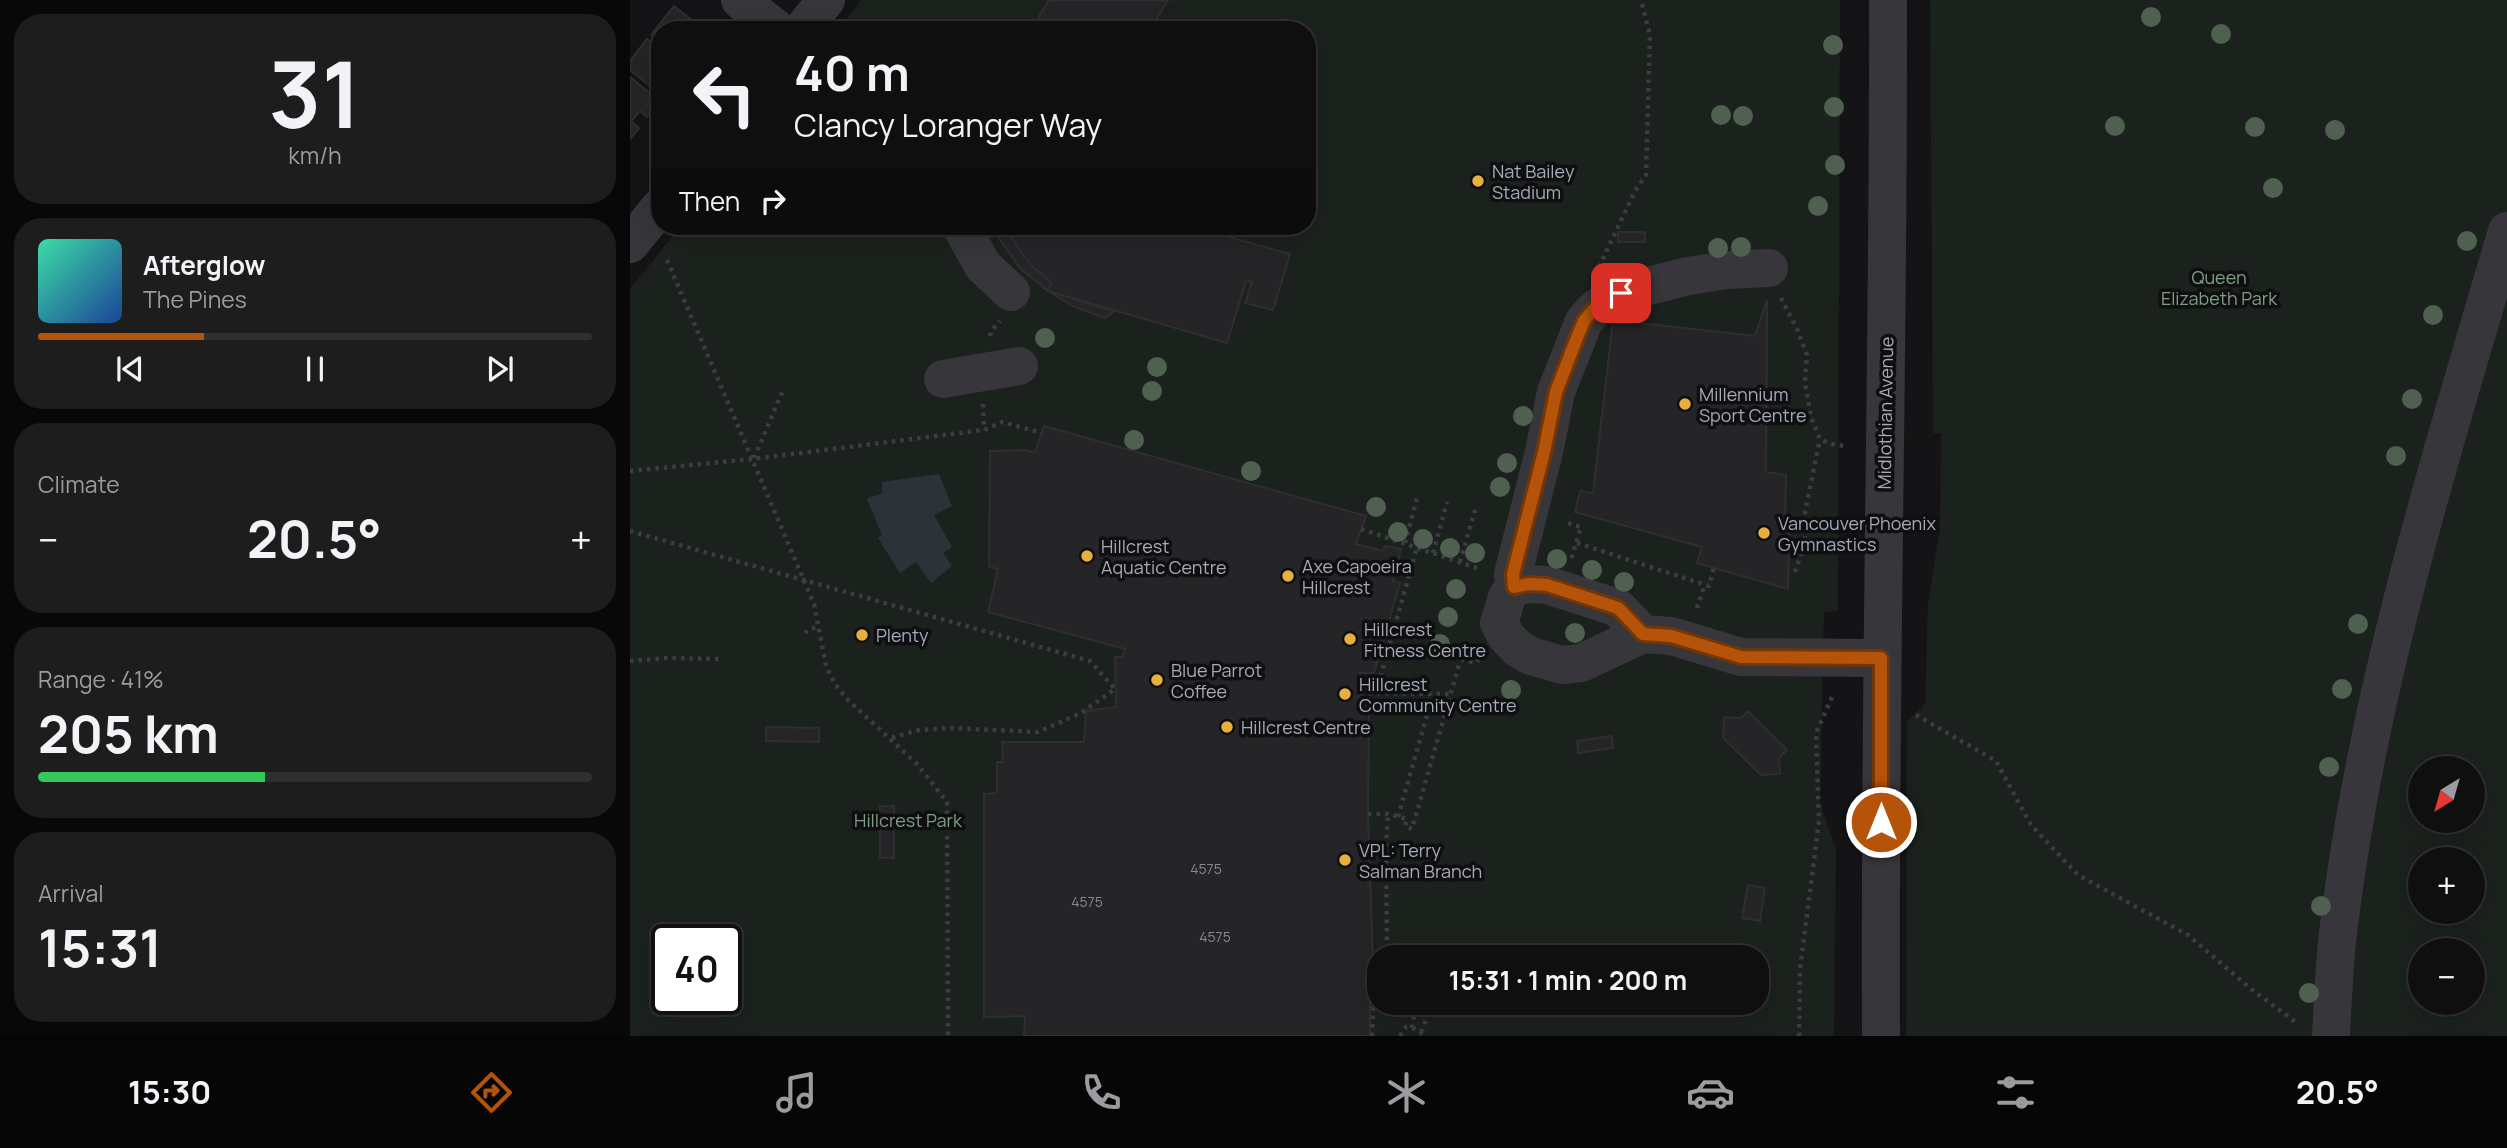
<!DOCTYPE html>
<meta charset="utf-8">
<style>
body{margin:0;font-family:Manrope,sans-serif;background:#1d1d1e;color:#f1f3f6;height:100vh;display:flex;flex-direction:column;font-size:26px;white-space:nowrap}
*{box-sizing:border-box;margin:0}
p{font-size:23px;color:#9b9c9f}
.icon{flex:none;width:38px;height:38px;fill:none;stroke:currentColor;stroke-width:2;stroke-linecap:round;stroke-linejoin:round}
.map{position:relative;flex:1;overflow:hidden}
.sheet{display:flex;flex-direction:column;gap:14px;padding:14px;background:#080809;width:630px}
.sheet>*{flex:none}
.banner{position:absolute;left:21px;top:21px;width:665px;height:214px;border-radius:28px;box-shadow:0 7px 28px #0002,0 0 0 2px #2f2f30;background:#0f0f10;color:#f1f3f6;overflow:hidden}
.needle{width:46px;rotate:217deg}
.fabs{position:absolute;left:1778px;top:756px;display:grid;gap:14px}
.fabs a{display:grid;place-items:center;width:77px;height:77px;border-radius:50%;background:#0f0f10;box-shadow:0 7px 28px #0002,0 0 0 2px #2f2f30;font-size:35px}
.speed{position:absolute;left:21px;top:924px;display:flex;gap:14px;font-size:35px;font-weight:700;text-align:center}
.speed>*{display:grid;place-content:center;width:91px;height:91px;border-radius:50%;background:#0f0f10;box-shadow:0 7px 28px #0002,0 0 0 2px #2f2f30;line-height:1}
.speed .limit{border:4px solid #111;border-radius:10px;background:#fff;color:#111}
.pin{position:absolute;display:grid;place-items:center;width:60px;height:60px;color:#fff;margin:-30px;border-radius:14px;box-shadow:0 4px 10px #0006}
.me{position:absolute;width:77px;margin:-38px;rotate:0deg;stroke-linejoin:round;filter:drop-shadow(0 0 5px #0008)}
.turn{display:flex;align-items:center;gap:24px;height:147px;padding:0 28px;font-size:32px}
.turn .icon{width:91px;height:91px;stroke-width:2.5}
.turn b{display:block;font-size:49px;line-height:60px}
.then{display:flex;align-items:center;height:66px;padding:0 28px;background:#0003;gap:14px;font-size:26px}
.big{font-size:52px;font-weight:700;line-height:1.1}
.sheet .tile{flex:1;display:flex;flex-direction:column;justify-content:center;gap:10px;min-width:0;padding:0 24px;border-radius:28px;background:#1d1d1e}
.sheet .dial{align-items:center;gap:0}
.dial b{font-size:91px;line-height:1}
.song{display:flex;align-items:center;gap:21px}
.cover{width:84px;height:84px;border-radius:10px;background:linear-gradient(135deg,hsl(160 70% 55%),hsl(220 70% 35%))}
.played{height:7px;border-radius:4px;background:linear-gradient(90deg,#b45309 30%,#2f2f30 30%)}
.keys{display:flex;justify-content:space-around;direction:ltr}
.heat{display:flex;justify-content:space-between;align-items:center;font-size:38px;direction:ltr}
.charge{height:10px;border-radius:5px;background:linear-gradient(90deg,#34c759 41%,#2f2f30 0)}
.trip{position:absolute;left:737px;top:945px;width:402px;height:70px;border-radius:28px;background:#0f0f10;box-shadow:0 7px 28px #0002,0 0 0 2px #2f2f30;font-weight:700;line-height:70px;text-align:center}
.dock{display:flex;height:112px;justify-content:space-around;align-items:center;background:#060606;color:#9b9c9f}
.dock .icon{width:49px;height:49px}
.dock .current{color:#b45309}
.dock b{font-size:32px;color:#f1f3f6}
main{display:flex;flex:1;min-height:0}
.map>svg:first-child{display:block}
</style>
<main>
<section class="sheet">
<div class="tile dial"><b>31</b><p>km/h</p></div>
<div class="tile">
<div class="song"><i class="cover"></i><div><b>Afterglow</b><p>The Pines</p></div></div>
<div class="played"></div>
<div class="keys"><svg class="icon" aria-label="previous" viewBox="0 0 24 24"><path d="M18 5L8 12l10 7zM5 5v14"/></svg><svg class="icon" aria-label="pause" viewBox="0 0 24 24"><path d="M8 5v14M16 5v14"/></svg><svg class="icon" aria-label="next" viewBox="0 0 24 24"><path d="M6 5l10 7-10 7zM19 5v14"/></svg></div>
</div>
<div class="tile"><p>Climate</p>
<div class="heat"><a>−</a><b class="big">20.5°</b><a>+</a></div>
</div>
<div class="tile"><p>Range · 41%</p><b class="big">205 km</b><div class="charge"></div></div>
<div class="tile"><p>Arrival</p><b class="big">15:31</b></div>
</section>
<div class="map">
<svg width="1877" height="1036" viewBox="0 0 1877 1036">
<rect width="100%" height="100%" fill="#141416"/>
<g fill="#1b211c" fill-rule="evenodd">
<path d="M231 0H1210L1208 611 1194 612 1190 803 1206 850 1204 1036H0V289L51 226H677V30H207ZM37 940H96V999H37ZM749 957H1127V1003H749Z"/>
<path d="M1300 0H1877V1036H1276L1277 721 1295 704 1298 603 1310 527 1311 434 1303 433ZM1790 768H1843V821H1790ZM1790 859H1843V912H1790ZM1790 950H1843V1003H1790Z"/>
</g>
<polygon fill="#2b3339" points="309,474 322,506 304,515 322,547 313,553 322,566 301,583 286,562 270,573 248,538 252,535 237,499 252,493 252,482"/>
<g fill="#252427" stroke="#2f2f32" stroke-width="2">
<polygon points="419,0 538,0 520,30 401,30"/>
<polygon points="44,6 74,30 30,30 30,41 21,35"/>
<polygon points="17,39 30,49 30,94 0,70 0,61"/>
<polygon points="0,77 22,95 18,100 25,106 17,117 10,111 1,121 9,128 0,139"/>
<polygon points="363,226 375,226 388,248 403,267 421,282 418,291 390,268 372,243"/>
<polygon points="375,226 559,226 660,254 643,310 615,303 622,282 616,281 597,343 418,291 421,282 403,267 388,248"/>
<rect x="988" y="232" width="27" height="10"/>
<polygon points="418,291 484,311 475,318 445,307"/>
<polygon points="1137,300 1136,472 1156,475 1155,523 1160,523 1158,589 1067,563 1072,547 945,512 950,491 963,493 983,320 1125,336"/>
<polygon points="414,426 736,516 726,544 753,551 755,546 771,549 763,581 770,583 744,673 730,673 729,712 739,712 738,814 744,992 740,992 740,1036 394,1036 395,1016 354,1017 354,794 367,793 367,762 373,762 372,742 454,742 456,711 486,707 485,657 492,657 495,649 358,612 368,569 359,567 360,451 394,450 405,452"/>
<polygon points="1118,711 1157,750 1149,758 1150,774 1131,775 1093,738 1094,717 1111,718"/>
<polygon points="136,727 189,728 189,742 136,741"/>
<polygon points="982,736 983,748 948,753 947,741"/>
<rect x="250" y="806" width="14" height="52"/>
<polygon points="1118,885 1135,888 1130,921 1112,918"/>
</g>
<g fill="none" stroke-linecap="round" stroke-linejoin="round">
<g stroke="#3c3d42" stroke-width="4.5" stroke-dasharray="3.5 5" stroke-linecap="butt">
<polyline points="37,260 184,604 196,666 205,684 218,700 287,764 317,802 318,1036"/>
<polyline points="969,267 1005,191 1016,175 1020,35 1011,0"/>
<polyline points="1151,298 1168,331 1177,355 1175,382 1181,417 1190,439 1201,444 1214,446"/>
<polyline points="360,336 361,331 370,321"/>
<polyline points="353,404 354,430"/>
<polyline points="124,458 154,388"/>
<polyline points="0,471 123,459 354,430 372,422 412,433"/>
<polyline points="938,523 951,527 941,560"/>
<polyline points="731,529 850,569"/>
<polyline points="0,531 460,661 485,689 451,713 408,732 321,728 289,730 261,738"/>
<polyline points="775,543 788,494"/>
<polyline points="947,543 1079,586 1084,567"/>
<polyline points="803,553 817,502"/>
<polyline points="830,562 845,510"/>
<polyline points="1165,572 1175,543 1175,512 1190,439"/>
<polyline points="1067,608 1075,584"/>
<polyline points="175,633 179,629 189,627"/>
<polyline points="831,659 845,663 851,657"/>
<polyline points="0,661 37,658 91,659"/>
<polyline points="730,693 820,694"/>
<polyline points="746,693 787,547"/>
<polyline points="1286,715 1366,761 1401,825 1448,875 1558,935 1621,989 1667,1023"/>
<polyline points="738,814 758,814 777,819 775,826 782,829 837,637"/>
<polyline points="768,817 803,694"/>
<polyline points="757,957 756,846 758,814"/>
<polyline points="782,1028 786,1003"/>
<polyline points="791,1032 798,1016 797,1003"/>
<polyline points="742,1036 744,996 749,982"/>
<polyline points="770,1036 776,1027 785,1029 796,1036"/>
<polyline points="1169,1036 1170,969 1189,821 1186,733 1203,695"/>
</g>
<g stroke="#36363b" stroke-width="38">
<polyline points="110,0 148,30"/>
<polyline points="172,30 196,0"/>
<polyline points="331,226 353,266 381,292"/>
<polyline points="0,244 30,207"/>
<polyline points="313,379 389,366"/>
<polyline points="884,587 883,574 914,452 926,392 954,321 965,309 991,293 1058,276 1097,270 1139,268"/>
<polyline points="1013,634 988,608 917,585 898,584 884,587 877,597 869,623 876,636 887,648 901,656 932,665 951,663 1013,634 1041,636 1111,657 1251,658"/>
<path d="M1251 1036C1249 691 1259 345 1258 0"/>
<path d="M1701 1036C1703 999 1704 962 1709 925 1738 688 1810 459 1877 231"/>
</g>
</g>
<g fill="#4f6051">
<circle cx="1521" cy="17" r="10"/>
<circle cx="1591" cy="34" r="10"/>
<circle cx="1203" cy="45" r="10"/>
<circle cx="1204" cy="107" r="10"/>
<circle cx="1091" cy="115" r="10"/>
<circle cx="1113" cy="116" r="10"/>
<circle cx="1485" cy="126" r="10"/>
<circle cx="1625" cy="127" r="10"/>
<circle cx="1705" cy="130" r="10"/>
<circle cx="1205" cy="165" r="10"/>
<circle cx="1643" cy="188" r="10"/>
<circle cx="1188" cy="206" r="10"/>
<circle cx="1837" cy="241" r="10"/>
<circle cx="1111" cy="247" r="10"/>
<circle cx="1088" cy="248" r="10"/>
<circle cx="1803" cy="315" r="10"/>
<circle cx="415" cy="338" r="10"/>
<circle cx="527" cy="367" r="10"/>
<circle cx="522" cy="391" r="10"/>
<circle cx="1782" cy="399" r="10"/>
<circle cx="893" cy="416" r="10"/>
<circle cx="504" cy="440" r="10"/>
<circle cx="1766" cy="456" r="10"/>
<circle cx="877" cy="463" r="10"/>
<circle cx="621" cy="471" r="10"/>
<circle cx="870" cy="487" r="10"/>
<circle cx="746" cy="507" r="10"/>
<circle cx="768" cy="532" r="10"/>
<circle cx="793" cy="539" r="10"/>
<circle cx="820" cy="548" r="10"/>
<circle cx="845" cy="553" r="10"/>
<circle cx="927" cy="559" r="10"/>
<circle cx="962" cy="570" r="10"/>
<circle cx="994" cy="582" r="10"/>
<circle cx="826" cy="589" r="10"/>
<circle cx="818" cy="617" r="10"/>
<circle cx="1728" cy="624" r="10"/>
<circle cx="945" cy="633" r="10"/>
<circle cx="810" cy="644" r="10"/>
<circle cx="1712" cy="689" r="10"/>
<circle cx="881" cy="690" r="10"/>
<circle cx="1699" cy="767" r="10"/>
<circle cx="1691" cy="906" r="10"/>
<circle cx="1679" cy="993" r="10"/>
</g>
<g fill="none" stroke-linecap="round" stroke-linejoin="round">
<defs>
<polyline id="route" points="991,293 964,309 954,321 946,340 926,392 914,452 883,574 884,587 898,584 917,585 988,608 1013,634 1041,636 1111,657 1251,658 1251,822"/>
</defs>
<use href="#route" stroke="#753606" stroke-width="18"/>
<use href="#route" stroke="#b45309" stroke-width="12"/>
</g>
<g fill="#e6b03d" stroke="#0f0f11" stroke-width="2.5">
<circle cx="848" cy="181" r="7"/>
<circle cx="1055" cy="404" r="7"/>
<circle cx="1134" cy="533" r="7"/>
<circle cx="457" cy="556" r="7"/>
<circle cx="658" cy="576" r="7"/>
<circle cx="232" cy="635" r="7"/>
<circle cx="720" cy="639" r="7"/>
<circle cx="527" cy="680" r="7"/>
<circle cx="715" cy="694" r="7"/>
<circle cx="597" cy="727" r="7"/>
<circle cx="715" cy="860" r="7"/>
</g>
<g text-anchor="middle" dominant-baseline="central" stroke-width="7" stroke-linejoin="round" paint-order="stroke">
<g font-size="14" fill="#868992">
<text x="576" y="868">4575</text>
<text x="457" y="901">4575</text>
<text x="585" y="936">4575</text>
</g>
<g font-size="18" fill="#a7abb5" stroke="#0f0f11" text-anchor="start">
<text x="862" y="171">Nat Bailey<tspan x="862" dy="21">Stadium</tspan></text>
<text x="1069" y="394">Millennium<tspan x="1069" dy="21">Sport Centre</tspan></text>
<text x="1148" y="523">Vancouver Phoenix<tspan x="1148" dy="21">Gymnastics</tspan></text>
<text x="471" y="546">Hillcrest<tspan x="471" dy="21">Aquatic Centre</tspan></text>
<text x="672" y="566">Axe Capoeira<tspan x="672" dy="21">Hillcrest</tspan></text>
<text x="734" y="629">Hillcrest<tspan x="734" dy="21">Fitness Centre</tspan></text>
<text x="246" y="635">Plenty</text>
<text x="541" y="670">Blue Parrot<tspan x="541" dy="21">Coffee</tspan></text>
<text x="729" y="684">Hillcrest<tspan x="729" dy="21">Community Centre</tspan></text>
<text x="611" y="727">Hillcrest Centre</text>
<text x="729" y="850">VPL: Terry<tspan x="729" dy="21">Salman Branch</tspan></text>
</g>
<g font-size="18" fill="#7f9f82" stroke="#0f0f11">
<text x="1589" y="277">Queen<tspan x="1589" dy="21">Elizabeth Park</tspan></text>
<text x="278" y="820">Hillcrest Park</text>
</g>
<g font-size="18" fill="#a7abb5" stroke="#0f0f11">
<text transform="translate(1255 413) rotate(-89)">Midlothian Avenue</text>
</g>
</g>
</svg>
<div class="fabs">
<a><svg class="needle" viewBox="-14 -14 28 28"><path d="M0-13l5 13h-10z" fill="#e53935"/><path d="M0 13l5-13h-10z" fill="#9b9c9f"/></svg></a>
<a>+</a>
<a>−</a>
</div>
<div class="speed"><div class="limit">40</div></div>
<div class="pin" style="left:991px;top:293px;background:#d93025"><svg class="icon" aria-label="arrive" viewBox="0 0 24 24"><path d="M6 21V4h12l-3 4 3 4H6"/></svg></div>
<svg class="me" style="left:1251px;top:822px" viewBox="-20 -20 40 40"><circle r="17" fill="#b45309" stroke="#fff" stroke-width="3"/><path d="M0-11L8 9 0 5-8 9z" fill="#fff"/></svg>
<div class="trip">15:31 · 1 min · 200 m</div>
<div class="banner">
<div class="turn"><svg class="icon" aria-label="left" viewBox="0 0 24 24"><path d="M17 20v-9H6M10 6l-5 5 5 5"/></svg><div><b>40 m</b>Clancy Loranger Way</div></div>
<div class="then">Then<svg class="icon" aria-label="right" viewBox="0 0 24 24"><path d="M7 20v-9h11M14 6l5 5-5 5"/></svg></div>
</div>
</div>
</main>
<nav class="dock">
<b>15:30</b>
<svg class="icon current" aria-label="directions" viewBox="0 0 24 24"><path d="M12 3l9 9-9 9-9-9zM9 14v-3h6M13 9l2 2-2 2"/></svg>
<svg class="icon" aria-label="music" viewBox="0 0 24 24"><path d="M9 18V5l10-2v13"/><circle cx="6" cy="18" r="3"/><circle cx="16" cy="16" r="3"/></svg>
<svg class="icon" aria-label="phone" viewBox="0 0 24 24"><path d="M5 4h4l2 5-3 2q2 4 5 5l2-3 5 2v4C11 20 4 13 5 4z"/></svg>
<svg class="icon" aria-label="climate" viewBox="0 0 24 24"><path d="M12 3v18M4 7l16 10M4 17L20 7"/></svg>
<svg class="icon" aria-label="car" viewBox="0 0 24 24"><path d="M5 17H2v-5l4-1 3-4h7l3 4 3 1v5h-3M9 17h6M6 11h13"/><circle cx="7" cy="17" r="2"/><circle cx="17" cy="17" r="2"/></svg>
<svg class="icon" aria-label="filters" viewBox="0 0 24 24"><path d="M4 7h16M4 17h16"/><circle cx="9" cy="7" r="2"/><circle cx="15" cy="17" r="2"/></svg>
<b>20.5°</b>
</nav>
